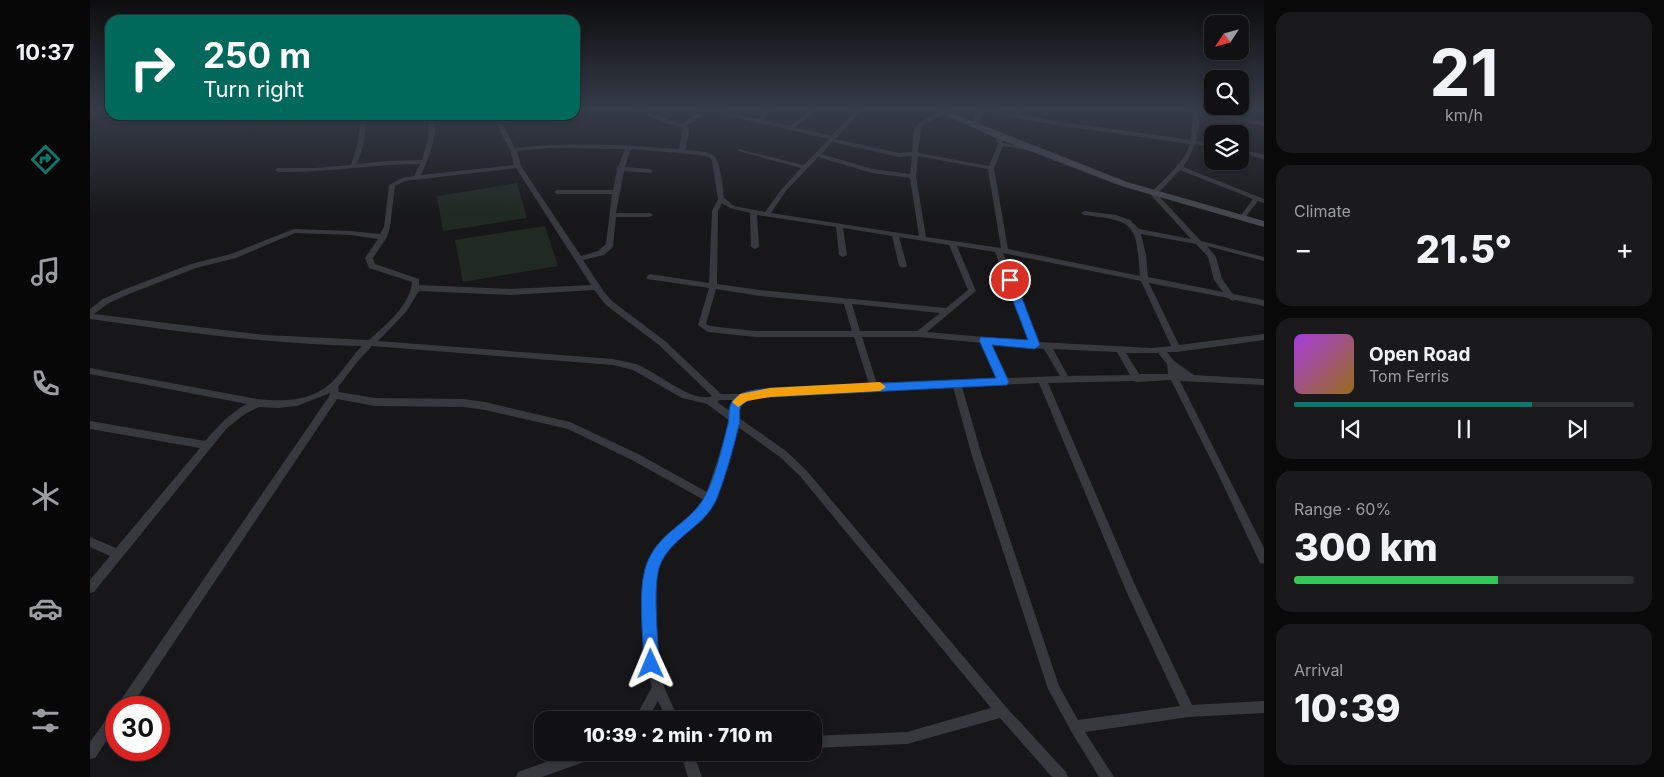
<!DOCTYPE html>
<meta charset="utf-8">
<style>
body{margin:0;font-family:Inter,sans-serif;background:#1a1a1c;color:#f1f3f6;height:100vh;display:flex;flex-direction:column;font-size:19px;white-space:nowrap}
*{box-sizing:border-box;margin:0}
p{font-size:16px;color:#9c9da0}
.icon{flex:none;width:28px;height:28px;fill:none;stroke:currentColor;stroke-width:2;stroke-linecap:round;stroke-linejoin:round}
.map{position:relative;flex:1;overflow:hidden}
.panel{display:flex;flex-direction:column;gap:12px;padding:12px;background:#09090a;width:400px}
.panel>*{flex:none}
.top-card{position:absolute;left:15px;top:15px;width:475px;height:105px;border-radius:15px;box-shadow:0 2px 8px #0003,0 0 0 1px #303133;background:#00695c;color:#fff;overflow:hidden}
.needle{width:32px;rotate:234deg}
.tools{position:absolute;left:1114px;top:15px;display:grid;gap:10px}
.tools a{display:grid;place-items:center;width:45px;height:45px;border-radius:10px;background:#111113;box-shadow:0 2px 8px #0003,0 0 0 1px #303133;font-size:25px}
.speed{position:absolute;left:15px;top:696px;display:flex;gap:10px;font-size:25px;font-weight:700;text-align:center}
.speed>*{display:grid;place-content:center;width:65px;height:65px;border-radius:50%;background:#111113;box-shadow:0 2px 8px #0003,0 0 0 1px #303133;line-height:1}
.speed .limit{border:8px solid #d22;background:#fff;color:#111}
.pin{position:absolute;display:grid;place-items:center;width:42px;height:42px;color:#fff;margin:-21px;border:2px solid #fff;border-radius:50%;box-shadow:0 1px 5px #0007}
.me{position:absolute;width:55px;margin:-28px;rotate:359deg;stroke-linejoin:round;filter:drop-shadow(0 0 4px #0008)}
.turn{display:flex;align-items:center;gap:18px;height:105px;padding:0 15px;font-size:22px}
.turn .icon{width:65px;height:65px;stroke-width:2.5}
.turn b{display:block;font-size:35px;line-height:42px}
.big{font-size:38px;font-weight:800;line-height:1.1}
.panel .tile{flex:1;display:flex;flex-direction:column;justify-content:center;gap:8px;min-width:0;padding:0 18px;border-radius:15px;background:#1a1a1c}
.panel .dial{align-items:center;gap:0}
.dial b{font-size:65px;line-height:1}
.song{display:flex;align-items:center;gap:15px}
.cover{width:60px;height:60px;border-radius:8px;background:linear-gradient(135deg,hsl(280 70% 55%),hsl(40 70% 35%))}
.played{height:5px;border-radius:2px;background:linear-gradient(90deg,#0f766e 70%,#303133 70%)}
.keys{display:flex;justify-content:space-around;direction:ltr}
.heat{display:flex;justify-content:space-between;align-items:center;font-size:28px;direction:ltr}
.charge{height:8px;border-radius:4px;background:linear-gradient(90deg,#34c759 60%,#303133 0)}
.trip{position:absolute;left:444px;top:711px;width:288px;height:50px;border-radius:15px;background:#111113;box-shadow:0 2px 8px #0003,0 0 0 1px #303133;font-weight:800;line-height:50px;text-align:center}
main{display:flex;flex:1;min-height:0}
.dock{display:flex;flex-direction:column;width:90px;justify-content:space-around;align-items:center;background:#070708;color:#9c9da0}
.dock .icon{width:35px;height:35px}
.dock .current{color:#0f766e}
.dock b{font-size:22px;color:#f1f3f6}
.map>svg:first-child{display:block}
</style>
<main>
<nav class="dock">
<b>10:37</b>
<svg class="icon current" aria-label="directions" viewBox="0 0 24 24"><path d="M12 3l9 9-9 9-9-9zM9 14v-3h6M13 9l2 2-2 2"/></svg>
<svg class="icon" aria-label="music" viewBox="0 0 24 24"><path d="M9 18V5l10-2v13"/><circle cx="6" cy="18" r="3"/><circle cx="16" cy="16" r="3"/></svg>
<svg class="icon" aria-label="phone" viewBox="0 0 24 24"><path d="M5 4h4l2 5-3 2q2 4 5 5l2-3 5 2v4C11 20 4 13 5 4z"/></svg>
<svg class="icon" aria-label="climate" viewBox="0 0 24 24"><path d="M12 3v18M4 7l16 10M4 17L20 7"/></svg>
<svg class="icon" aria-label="car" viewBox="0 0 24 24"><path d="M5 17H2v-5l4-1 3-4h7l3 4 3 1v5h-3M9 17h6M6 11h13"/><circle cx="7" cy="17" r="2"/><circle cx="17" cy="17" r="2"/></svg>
<svg class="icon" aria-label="filters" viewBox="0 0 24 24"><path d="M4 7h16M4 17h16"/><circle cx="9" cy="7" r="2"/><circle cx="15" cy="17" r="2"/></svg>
</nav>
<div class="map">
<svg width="1174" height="777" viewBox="0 0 1174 777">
<rect width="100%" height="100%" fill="#171719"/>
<g fill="#212923">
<polygon points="427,183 437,218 353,231 347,196"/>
<polygon points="455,226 468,266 373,282 365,240"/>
</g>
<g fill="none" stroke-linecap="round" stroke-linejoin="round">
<g fill="#38393e" fill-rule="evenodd">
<path d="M545 110H552L591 124 613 110H619L597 125 599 127V134L595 150C603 151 616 150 623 155 631 160 633 189 634 198L644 206 675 212 691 190 711 168 648 151V149L714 165 739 139 622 112 619 110H627L668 119 676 110H682L673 120 700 126 721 110H727L705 127 741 136 766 110H772L745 139 809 153 822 152C823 145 822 135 825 128 828 121 849 111 856 111V113L835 124 831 128 828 153 899 166 908 144 904 135 907 133 910 135 913 143 946 148 949 150 946 152 913 146 904 168 918 249 1050 276C1046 224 1046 221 994 215L991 213 994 211 1026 215 1040 220 1049 229 1101 239 1060 194C1074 178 1093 165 1100 144L966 125 892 112 889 126 886 128 883 126 886 110H898L966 121 1101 140 1103 112 1100 111 1099 110H1109L1174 122V126L1109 113V126L1106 141 1122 143V147L1105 144 1099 158 1093 167 1174 199V203L1168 201 1154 219H1150L1149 218 1163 199 1090 170 1067 194 1111 241 1174 257V261L1117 246 1126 257 1132 279 1143 294 1174 300V306L1145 300 1142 301 1138 298 1059 283 1089 345 1174 334V340L1087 352H1077L1084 361 1104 375 1174 379V385L1090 381 1174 548V564L1170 563 1128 474 1081 380 1047 382 1044 381 958 383 1045 585 1102 705 1174 701V713L1099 717 995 732 1024 777H1009L981 731 958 689 882 456 863 387 679 395 657 400 649 409V418L696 451 716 470 916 707 976 772 978 777H962L910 718 817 744 722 748V736L817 732 901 708 710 476 690 457 648 427 624 502 612 521 584 541 573 557 568 568 565 582 567 664 574 687 589 720H577L568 701 557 720H544L562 687 555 664V582L558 568 565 550 576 535 604 515 614 500 542 460 478 429 395 410 374 407 285 406 247 399 40 708H26V709V708L28 704 240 395V393L207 406 188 408 169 407 155 414 137 428 4 592 0 593V580L20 556 0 547V537L26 548 110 448 0 429V421L115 441C128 426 140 413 157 404L0 374V368L168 399C193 402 223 401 242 382 253 371 261 357 272 346 181 344 90 332 0 319V309L13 299 33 290 101 264 141 254 204 229 261 231 290 234 294 227 299 185 312 178 324 176 330 164C282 164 236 173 188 172L185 170 188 168H225L261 165 267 146 272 115H278L273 146 267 164 297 161 332 160 338 139 339 115H345C347 137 340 156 331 175L424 165 420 150 407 125 410 123 413 125 425 148C480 142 534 145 589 149L593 128 573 122ZM742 142 809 157 822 156 820 174 783 169 731 154ZM459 148 535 149 528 167 526 169 527 170 523 190H467L464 192 467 194H522L516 244 508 251 491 256 431 166 427 151ZM541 149 610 155 619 157 622 161 628 199 622 211 619 283 560 274 556 277 557 279 619 288 608 325 618 332 665 337H764L779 384 679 389 654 394H631L575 341 522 301 514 292 493 260 514 255 523 247 526 217H560L563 215 560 213H526L534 171 560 173 563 171 560 169 535 167ZM828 156 898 169 911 248 836 237 826 176ZM728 157 782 173 820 178 829 236 681 213 695 192ZM426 168 501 285 421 289 329 285V279L285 264 283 258 297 237 300 227 305 186 315 181ZM632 203 640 208 660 213 661 247 665 249 669 247 667 215 746 227 749 255 753 257 757 255 753 228 802 236 809 266 813 268 817 266 809 237 859 245 878 290 856 308 670 290 627 284 628 211ZM205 233 261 235 288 239 275 258 279 268 322 282C320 306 295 325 279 340L175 335 4 314 19 303 39 294 106 268 146 258ZM1051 234 1106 244 1118 257 1124 280 1133 292 1058 277 1056 255ZM867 246 905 252 940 341 837 332 886 291ZM913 253 1051 281 1081 346 1062 348 948 342ZM626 289 670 296 754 304 762 331H665L620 326 616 324ZM504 290 516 305 569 345 622 396C602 404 566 371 546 364 539 362 531 361 523 359L288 341 316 312 329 291 421 295ZM762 304 850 313 827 331H770ZM772 337H829L892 343 907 379 787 384ZM901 344 954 349 970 376 916 378ZM282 346 523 365 543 370 592 398 617 404 640 421 617 492 548 454 480 422 395 402 374 399 285 398 249 392 248 387 268 361ZM963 349 1027 352 1040 375 978 376ZM1036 353H1068L1077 364 1078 374H1049ZM949 383 1037 593 1090 706 988 720 969 686 892 456 872 387ZM630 400H645L641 405 640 411 627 402Z"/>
<polygon points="1150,149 1174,155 1174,159 1150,153"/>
<polygon points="26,710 26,726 5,758 0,759 0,742 22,712"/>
<polygon points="485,752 511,752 510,757 505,758 452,777 426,777 428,772"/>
<polygon points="590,752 603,752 612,777 598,777"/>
</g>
<polygon fill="#46474e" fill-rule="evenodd" points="844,110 854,110 1037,182 1174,221 1174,227 1031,186 904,137"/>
</g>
<linearGradient id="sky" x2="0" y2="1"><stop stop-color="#0d0d0e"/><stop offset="0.5" stop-color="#363c49"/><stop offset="1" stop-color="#363c49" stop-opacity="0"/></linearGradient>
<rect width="1174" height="218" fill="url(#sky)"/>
<path fill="#1a73e8" stroke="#114b97" d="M920 277 925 280 950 345 945 349 902 345 919 382 917 385 680 397C671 398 657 398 651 406 648 411 651 419 649 425 643 450 636 475 627 498 615 528 579 537 569 568 563 589 568 640 569 664L567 669 561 672 556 669 554 664C553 636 548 594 555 569 566 531 599 526 615 496 626 475 632 447 638 424 640 414 637 407 644 399 652 390 668 390 680 388L906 378 889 340 891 337 938 340 915 280Z"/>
<polygon fill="#f59e0b" points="790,382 796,387 790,391 680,397 657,401 648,407 642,402 650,394 680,388"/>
</svg>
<div class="tools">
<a><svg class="needle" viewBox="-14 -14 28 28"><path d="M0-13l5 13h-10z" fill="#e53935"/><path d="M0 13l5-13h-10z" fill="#9c9da0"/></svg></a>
<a><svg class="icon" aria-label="search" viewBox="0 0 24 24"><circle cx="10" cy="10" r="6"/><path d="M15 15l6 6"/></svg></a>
<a><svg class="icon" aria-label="layers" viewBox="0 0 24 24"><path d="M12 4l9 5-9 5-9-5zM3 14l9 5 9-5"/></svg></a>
</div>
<div class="speed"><div class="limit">30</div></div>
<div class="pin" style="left:920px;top:280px;background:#d93025"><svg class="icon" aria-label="arrive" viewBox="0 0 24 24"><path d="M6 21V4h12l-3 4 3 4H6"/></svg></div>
<svg class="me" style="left:561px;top:664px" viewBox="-20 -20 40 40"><path d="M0-17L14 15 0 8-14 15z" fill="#1a73e8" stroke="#fff" stroke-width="4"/></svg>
<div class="trip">10:39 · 2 min · 710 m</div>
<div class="top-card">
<div class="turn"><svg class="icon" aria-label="right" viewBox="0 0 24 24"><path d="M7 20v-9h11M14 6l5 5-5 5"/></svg><div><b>250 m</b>Turn right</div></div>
</div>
</div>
<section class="panel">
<div class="tile dial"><b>21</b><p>km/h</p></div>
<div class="tile"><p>Climate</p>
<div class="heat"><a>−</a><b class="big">21.5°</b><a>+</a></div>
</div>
<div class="tile">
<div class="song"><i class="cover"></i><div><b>Open Road</b><p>Tom Ferris</p></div></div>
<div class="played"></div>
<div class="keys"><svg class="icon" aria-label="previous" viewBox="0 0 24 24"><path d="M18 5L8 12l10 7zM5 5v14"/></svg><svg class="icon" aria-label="pause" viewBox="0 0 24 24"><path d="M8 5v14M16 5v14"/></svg><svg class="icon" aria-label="next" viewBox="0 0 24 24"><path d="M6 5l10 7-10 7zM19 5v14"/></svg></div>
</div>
<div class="tile"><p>Range · 60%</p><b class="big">300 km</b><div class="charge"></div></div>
<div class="tile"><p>Arrival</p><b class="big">10:39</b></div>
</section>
</main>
